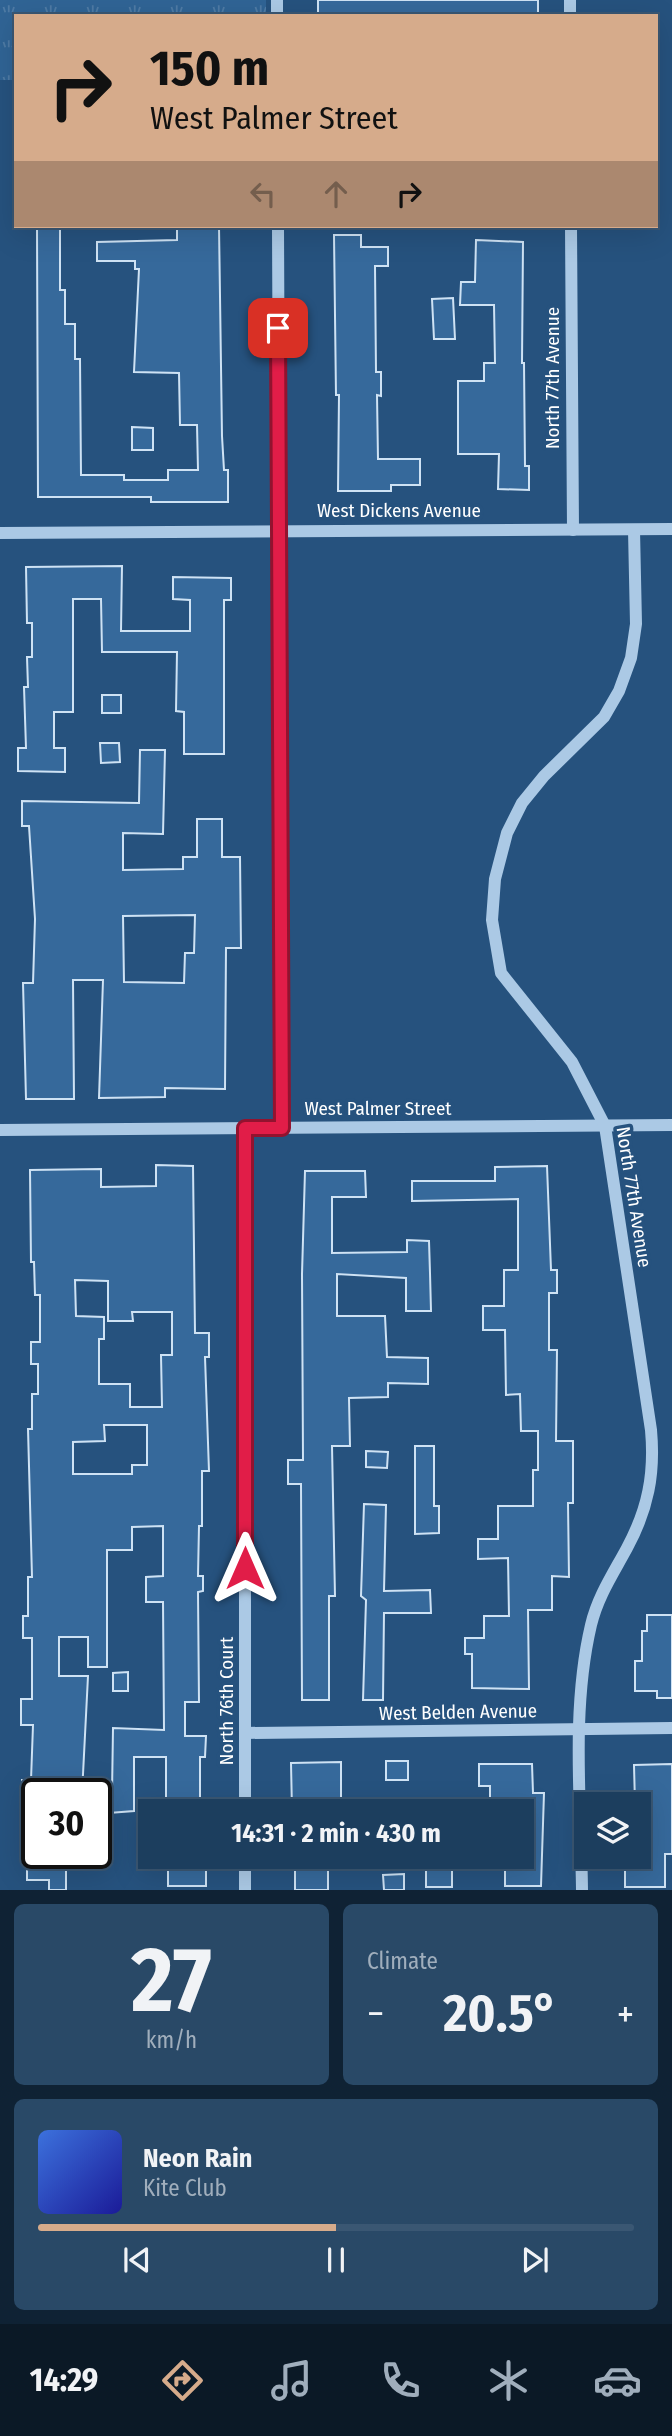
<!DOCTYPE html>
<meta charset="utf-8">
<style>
body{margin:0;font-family:"Fira Sans Condensed",sans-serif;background:#294967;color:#f1f3f6;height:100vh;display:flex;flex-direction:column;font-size:26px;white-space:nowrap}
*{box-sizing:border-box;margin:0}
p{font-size:23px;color:#a0aebc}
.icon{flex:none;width:38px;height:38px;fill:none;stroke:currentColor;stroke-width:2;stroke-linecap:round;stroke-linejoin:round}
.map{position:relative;height:1890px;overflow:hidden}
.panel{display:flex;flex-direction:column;gap:14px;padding:14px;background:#0f2234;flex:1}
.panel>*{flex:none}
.hud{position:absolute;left:14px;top:14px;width:644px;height:214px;border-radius:0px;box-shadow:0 7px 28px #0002,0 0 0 2px #3a5773;background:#d6ab8b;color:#111;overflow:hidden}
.controls{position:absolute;left:574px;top:1792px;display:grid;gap:14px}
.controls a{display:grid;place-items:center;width:77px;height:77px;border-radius:0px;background:#1c3e5e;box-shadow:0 7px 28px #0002,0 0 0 2px #3a5773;font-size:35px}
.speed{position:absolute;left:21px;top:1778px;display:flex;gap:14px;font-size:35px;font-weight:700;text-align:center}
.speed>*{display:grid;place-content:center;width:91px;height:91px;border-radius:50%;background:#1c3e5e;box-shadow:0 7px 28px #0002,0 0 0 2px #3a5773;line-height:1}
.speed .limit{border:4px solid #111;border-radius:10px;background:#fff;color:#111}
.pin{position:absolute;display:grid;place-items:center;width:60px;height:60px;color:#fff;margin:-30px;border-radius:14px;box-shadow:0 4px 10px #0006}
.me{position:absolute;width:77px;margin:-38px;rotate:0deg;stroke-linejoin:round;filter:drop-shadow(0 0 5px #0008)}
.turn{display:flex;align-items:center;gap:24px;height:147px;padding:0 21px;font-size:32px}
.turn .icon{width:91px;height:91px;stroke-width:2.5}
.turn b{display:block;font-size:49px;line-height:60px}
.lanes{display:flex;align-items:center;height:66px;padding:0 21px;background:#0003;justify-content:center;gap:35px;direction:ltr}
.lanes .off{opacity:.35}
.big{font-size:52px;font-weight:700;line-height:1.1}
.panel .tile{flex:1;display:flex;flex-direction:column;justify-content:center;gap:10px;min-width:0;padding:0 24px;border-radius:10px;background:#294967}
.panel .dial{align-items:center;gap:0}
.dial b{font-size:91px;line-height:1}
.song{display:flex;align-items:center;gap:21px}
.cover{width:84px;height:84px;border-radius:10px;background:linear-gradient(135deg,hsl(220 70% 55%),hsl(240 70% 35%))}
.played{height:7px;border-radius:4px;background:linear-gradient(90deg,#d6ab8b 50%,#3a5773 50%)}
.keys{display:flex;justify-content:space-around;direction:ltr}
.heat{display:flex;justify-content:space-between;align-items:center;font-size:38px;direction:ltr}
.panel .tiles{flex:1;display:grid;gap:14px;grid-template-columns:1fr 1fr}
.tile:last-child{grid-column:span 2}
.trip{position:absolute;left:138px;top:1799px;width:396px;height:70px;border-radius:0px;background:#1c3e5e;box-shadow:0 7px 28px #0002,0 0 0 2px #3a5773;font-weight:700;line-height:70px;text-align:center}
.tab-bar{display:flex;height:112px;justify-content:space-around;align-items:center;background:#0b1926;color:#a0aebc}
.tab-bar .icon{width:49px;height:49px}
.tab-bar .active{color:#d6ab8b}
.tab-bar b{font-size:32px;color:#f1f3f6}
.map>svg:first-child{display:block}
</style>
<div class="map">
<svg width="672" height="1890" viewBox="0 0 672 1890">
<defs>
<pattern id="park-tufts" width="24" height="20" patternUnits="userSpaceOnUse" patternTransform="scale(1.75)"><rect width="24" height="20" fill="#306495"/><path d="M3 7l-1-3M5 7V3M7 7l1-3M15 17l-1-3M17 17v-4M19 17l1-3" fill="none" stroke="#4f7ba5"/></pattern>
</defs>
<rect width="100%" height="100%" fill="#26527e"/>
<polygon fill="url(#park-tufts)" points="0,0 266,0 266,16 16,16 16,80 0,80"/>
<g fill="#36699b" stroke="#cee2f4" stroke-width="2" fill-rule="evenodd">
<rect x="318" y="0" width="220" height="16"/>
<polygon points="37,226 60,226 60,290 65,290 65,324 75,324 75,359 80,359 81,475 124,475 124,480 168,480 168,470 198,470 197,425 180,425 179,373 134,372 139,269 135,269 135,261 97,261 97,242 177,240 177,226 219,226 222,436 224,470 228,470 228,502 151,502 151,497 38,497"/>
<polygon points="334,235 361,235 361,247 388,247 388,266 375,266 376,372 381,372 381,396 377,395 378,459 420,459 420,485 391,485 391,491 338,491 339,395 336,395"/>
<polygon points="476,240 523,242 522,363 524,363 525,466 529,466 529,490 498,489 499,454 458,454 458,381 484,381 484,363 495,363 494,305 460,305 461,282 475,282"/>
<polygon points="453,298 455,339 434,339 432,299"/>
<polygon points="132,427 153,428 153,450 132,450"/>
<polygon points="122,566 121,631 190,631 190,600 173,599 173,577 231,578 231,600 224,600 224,754 184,754 184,712 176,711 177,652 102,652 101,599 73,599 73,712 54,712 54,748 65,748 65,772 18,771 18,748 26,748 24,687 28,687 27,657 32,657 32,623 27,623 26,567"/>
<rect x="102" y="695" width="19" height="18"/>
<polygon points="100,743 119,743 120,762 101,763"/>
<path d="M140 750H165L163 834 123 833V870L183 869V857H197V819H222V857H240L241 948H226L225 1089 165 1088V1097L99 1098 103 980H73L74 1099H26L23 983H33L35 919 29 826H22V801L139 803ZM195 915 194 953H185L184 983 124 982 123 916Z"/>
<path d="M156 1165 193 1166 195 1333H209V1357H205L209 1471H202V1526H199L198 1576H203V1591L198 1592 199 1702H185V1736H206L205 1757H200V1811H166V1757H134V1811L96 1814V1794H112L113 1728 164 1730 163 1602H146V1577L163 1576V1526L132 1527V1550H107V1667H88V1637H59V1676H88L82 1794H37V1806H22V1780H31L33 1725H21V1699H32V1638H23V1616H28V1577H32L28 1429H32V1394H38V1364H31V1342H40V1295H35L34 1262H31L30 1170 101 1169V1187L156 1186ZM75 1280 108 1281V1321H133L132 1312H172V1355H161L162 1407H130V1384H99V1339H104V1317L76 1316ZM104 1425H147V1465H132V1474H73V1442L105 1441Z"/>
<polygon points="547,1166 551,1270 557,1270 557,1293 549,1293 549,1350 557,1350 556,1441 573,1441 573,1503 568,1503 569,1577 552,1576 552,1610 528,1610 529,1689 472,1688 472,1654 465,1654 465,1638 484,1638 484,1616 509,1616 508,1558 478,1559 478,1539 498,1539 498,1506 533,1506 533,1470 538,1470 538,1431 521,1431 520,1394 506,1395 505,1330 483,1330 483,1306 504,1306 504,1270 518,1270 518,1199 412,1201 412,1181 495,1181 495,1167"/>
<polygon points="305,1171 365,1171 366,1197 332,1197 332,1253 407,1252 407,1240 429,1241 430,1273 431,1311 406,1311 406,1278 337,1274 337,1316 385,1316 387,1357 428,1358 428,1384 388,1383 388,1397 349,1398 350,1446 332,1446 335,1596 329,1596 329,1700 302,1700 301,1484 288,1484 288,1460 303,1460 302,1274"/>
<polygon points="415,1446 434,1446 434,1506 439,1506 439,1533 415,1534"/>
<polygon points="366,1451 388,1452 387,1468 366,1467"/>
<polygon points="364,1504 386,1505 384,1591 430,1590 431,1613 384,1613 383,1700 363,1700 366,1600 361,1596"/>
<polygon points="647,1615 672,1615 672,1698 657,1698 657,1691 635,1691 635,1661 642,1661 642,1631 647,1631"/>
<polygon points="128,1672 128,1691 113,1691 113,1673"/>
<rect x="386" y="1761" width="22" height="19"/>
<polygon points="341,1762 341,1811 292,1811 291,1763"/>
<polygon points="479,1764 532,1764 533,1793 544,1793 541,1886 505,1886 505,1857 522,1857 522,1811 490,1811 490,1786 479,1786"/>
<polygon points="672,1764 672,1854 665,1854 665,1887 625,1887 625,1859 639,1859 639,1804 635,1804 634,1765"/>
<rect x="168" y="1857" width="38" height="29"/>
<rect x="295" y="1857" width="33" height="33"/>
<rect x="426" y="1857" width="26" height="30"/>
<polygon points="27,1858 66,1858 66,1890 49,1890 49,1880 27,1880"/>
<polygon points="404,1874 404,1890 384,1890 383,1875"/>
</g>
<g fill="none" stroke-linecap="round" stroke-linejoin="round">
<g stroke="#abc9e5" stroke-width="12">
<polyline points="277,0 277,16"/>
<polyline points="570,0 570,16"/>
<polyline points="278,226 282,1128"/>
<polyline points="571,226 573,530"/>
<polyline points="0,533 672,529"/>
<polyline points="0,1130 672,1125"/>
<polyline points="245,1733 672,1728"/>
<polyline points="245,1811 245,1128"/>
<polyline points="245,1857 245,1890"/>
<path d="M582 1890C581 1803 571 1710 591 1625 598 1596 613 1574 627 1548 648 1509 655 1474 651 1430L605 1126 572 1062 501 973 492 920 495 879 507 833 522 803 544 776 604 717 619 691 631 658 636 624 634 530"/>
</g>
</g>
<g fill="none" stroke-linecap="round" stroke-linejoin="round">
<defs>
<polyline id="route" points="245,1568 245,1128 282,1128 278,328"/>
</defs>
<use href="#route" stroke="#92132f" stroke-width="18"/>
<use href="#route" stroke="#e11d48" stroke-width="12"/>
</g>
<g text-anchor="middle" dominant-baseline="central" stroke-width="7" stroke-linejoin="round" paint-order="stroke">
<g font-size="19" fill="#fff" stroke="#26527e">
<text transform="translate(552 378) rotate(-90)">North 77th Avenue</text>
<text x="399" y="510">West Dickens Avenue</text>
<text x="378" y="1108">West Palmer Street</text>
<text transform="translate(634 1197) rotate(81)">North 77th Avenue</text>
<text transform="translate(226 1701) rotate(-90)">North 76th Court</text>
<text transform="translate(458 1712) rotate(-1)">West Belden Avenue</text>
</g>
</g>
</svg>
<div class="controls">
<a><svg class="icon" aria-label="layers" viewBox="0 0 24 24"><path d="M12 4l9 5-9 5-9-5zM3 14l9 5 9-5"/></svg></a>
</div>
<div class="speed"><div class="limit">30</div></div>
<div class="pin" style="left:278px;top:328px;background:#d93025"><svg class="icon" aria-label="arrive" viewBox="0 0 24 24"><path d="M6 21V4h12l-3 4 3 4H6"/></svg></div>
<svg class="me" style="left:245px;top:1568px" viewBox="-20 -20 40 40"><path d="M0-17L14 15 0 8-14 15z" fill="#e11d48" stroke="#fff" stroke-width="4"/></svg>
<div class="trip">14:31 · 2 min · 430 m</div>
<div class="hud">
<div class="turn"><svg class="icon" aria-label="right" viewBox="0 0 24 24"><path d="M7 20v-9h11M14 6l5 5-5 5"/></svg><div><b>150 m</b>West Palmer Street</div></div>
<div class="lanes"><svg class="icon off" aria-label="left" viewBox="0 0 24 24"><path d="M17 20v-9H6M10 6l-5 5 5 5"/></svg><svg class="icon off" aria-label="ahead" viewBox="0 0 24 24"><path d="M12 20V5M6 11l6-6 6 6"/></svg><svg class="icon" aria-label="right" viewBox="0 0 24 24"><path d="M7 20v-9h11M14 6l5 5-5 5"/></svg></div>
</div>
</div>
<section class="panel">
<div class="tiles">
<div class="tile dial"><b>27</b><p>km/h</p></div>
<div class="tile"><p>Climate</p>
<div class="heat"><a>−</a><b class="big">20.5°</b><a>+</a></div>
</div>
<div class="tile">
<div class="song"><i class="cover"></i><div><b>Neon Rain</b><p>Kite Club</p></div></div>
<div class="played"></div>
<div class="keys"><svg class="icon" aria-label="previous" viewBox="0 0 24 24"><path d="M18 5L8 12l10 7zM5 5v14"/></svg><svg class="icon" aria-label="pause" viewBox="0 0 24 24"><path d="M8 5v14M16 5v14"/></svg><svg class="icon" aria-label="next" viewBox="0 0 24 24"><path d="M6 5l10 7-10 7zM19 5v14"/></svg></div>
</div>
</div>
</section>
<nav class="tab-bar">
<b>14:29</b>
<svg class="icon active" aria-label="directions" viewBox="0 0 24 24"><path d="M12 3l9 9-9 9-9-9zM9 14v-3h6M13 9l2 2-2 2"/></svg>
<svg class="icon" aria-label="music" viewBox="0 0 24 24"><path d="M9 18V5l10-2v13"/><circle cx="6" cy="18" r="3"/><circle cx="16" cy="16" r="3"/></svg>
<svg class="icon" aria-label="phone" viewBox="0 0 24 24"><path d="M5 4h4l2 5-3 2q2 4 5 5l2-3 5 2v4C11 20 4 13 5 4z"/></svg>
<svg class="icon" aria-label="climate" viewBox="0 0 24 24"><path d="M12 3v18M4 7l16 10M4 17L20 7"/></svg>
<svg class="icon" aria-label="car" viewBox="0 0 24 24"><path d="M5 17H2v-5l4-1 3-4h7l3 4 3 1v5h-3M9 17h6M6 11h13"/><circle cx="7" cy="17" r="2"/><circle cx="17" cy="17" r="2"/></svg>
</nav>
